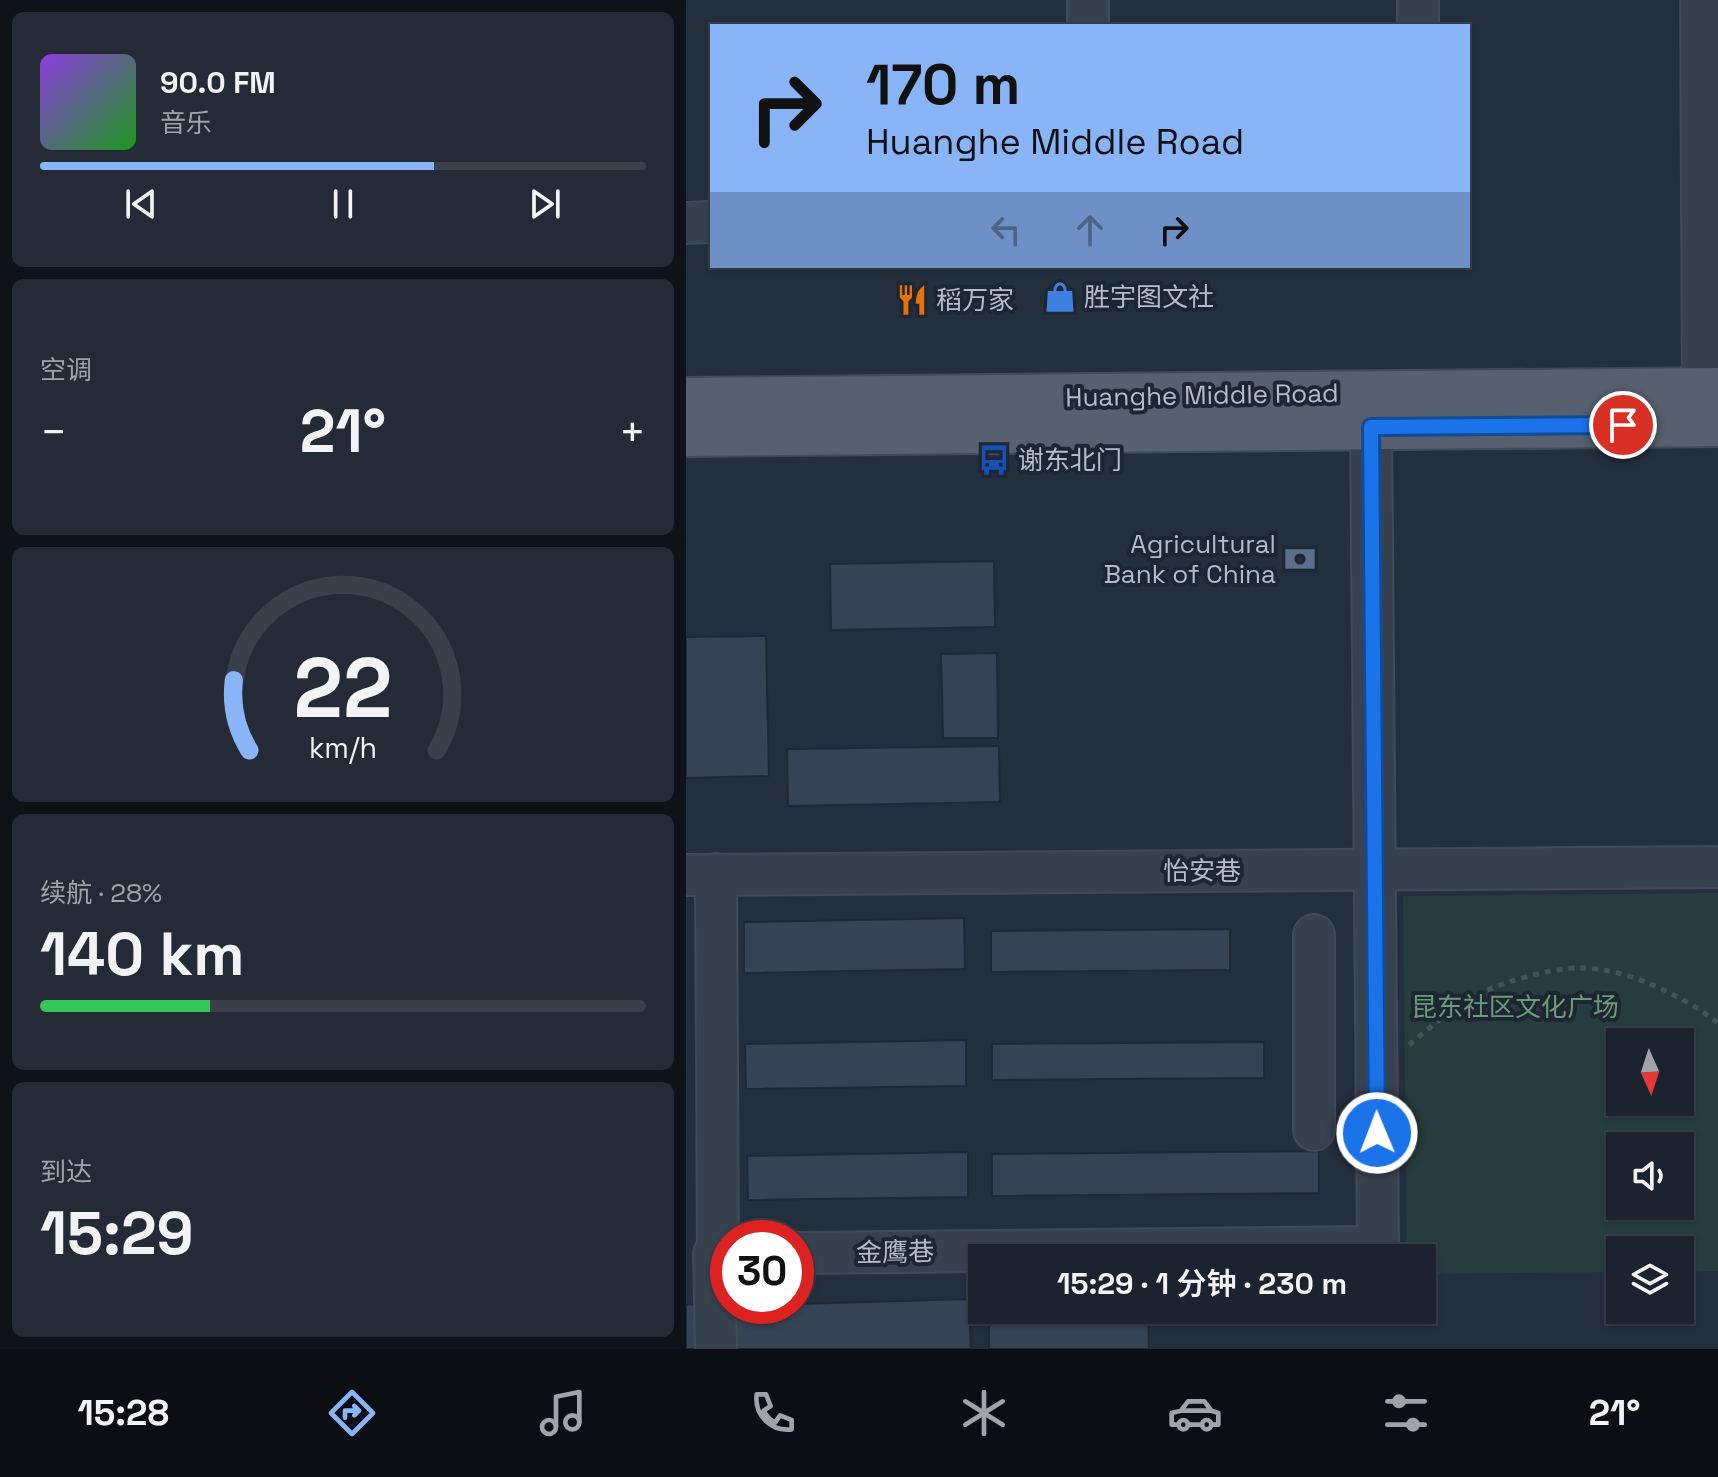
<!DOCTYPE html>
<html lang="zh">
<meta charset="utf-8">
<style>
body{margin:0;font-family:"Space Grotesk","Noto Sans SC",sans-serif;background:#242b36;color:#f1f3f6;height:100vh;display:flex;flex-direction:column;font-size:30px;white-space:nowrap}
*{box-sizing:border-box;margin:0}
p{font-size:26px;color:#a0a4aa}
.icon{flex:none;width:44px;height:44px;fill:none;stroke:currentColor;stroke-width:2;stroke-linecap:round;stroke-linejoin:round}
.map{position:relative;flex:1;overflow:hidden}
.details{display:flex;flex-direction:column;gap:12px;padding:12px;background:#0f1319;width:686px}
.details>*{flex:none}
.top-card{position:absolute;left:24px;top:24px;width:760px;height:244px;border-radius:0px;box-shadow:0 2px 6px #0004,0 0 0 2px #39404a;background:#8ab4f8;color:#111;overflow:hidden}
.needle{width:52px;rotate:177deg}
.fabs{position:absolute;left:920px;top:1028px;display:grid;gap:16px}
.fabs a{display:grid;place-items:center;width:88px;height:88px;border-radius:0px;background:#1b232e;box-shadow:0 2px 6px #0004,0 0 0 2px #39404a;font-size:40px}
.speed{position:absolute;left:24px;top:1220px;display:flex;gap:16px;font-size:40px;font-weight:700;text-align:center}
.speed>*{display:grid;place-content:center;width:104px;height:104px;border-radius:50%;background:#1b232e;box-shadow:0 2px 6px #0004,0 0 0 2px #39404a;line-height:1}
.speed .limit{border:12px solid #d22;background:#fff;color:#111}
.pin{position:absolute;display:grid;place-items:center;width:68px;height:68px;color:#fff;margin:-34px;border:4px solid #fff;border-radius:50%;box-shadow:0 2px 8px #0007}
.me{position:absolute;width:88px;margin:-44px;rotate:359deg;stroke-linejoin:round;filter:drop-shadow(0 0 6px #0008)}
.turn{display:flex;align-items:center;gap:28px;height:168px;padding:0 24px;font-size:36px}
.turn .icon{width:104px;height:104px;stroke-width:2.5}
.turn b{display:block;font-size:56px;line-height:68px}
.lanes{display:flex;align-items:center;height:76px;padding:0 24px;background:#0003;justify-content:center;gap:40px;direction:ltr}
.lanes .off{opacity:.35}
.big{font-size:60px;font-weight:600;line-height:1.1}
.details .card{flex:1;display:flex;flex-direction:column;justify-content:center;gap:12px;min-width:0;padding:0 28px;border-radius:12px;background:#242b36}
.details .dial{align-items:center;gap:0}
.dial svg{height:208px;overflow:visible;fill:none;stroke:#39404a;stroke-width:7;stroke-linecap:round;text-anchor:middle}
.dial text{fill:#f1f3f6;stroke:none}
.song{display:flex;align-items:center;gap:24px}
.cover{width:96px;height:96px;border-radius:12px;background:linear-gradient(135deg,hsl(270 70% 55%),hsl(120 70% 35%))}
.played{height:8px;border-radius:4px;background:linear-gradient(90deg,#8ab4f8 65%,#39404a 65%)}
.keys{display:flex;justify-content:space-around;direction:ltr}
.heat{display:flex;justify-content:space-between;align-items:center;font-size:44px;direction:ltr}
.charge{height:12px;border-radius:6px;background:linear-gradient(90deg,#34c759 28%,#39404a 0)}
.trip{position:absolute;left:282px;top:1244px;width:468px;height:80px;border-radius:0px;background:#1b232e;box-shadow:0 2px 6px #0004,0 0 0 2px #39404a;font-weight:600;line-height:80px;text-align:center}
.tab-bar{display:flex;height:128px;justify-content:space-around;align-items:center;background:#0b0e12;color:#a0a4aa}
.tab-bar .icon{width:56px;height:56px}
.tab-bar .current{color:#8ab4f8}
.tab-bar b{font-size:36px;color:#f1f3f6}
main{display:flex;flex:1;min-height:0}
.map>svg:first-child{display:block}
</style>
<main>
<section class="details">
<div class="card">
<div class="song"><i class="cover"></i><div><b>90.0 FM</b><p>音乐</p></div></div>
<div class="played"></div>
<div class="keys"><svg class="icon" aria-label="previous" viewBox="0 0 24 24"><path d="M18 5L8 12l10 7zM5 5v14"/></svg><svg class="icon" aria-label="pause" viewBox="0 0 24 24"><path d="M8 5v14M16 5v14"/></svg><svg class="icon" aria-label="next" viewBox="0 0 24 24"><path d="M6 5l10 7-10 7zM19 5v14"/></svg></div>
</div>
<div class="card"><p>空调</p>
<div class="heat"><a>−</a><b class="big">21°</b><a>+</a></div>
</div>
<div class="card dial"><svg viewBox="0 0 100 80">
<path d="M14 69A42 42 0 1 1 86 69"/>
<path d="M14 69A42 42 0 0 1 8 42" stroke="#8ab4f8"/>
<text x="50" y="56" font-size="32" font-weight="700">22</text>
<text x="50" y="72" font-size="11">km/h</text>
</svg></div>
<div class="card"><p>续航 · 28%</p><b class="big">140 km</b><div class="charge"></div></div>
<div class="card"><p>到达</p><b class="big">15:29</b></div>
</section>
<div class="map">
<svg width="1032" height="1349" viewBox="0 0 1032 1349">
<rect width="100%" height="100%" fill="#242f3e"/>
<path fill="#263c3f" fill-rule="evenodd" d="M1032 893V1271L994 1272V1250H934V1272L736 1274V1258H721L717 896ZM934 1042H994V1102H934ZM934 1146H994V1206H934Z"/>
<g fill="#364354" stroke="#1f2835" stroke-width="2">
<polygon points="308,561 309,627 145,630 144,564"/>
<polygon points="80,636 83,776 0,778 0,637"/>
<polygon points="311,653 312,738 257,738 255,654"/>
<polygon points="313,746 314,802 102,806 101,749"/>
<polygon points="278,918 279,969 58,973 58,922"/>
<polygon points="544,929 544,970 305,972 305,931"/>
<polygon points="280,1040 280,1086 60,1089 59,1044"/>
<polygon points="578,1042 578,1078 306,1080 306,1044"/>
<polygon points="633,1151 633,1193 306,1196 306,1154"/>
<polygon points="282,1152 282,1197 62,1200 61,1156"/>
<polygon points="283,1299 285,1349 44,1349 42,1306 110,1306 110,1304"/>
<polygon points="15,1304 16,1349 0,1349 0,1305"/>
<polygon points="303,1310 462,1310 463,1349 303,1349"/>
</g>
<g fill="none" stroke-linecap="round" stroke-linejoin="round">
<defs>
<g id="minor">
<polyline points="402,0 402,26"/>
<polyline points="732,0 732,26"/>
<polyline points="1015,0 1017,390"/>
<polyline points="0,223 26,222"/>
<polyline points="30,874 32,1254"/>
<polyline points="0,875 1032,867"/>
<polyline points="628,935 628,1130"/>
<polyline points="110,1253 692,1247 685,427"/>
<polyline points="28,1254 30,1349"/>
</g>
<g id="major">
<polyline points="0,400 1032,390"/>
<polyline points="0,434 1032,424"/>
</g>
</defs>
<use href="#minor" stroke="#414a57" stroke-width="44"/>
<use href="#major" stroke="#414a57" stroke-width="48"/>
<path stroke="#3f5557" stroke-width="5" stroke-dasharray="6 6" stroke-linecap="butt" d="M723 1045C746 1025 770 1006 797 992 820 981 867 968 892 968 936 966 998 996 1032 1023"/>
<use href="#minor" stroke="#38414e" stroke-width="40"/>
<use href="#major" stroke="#56606e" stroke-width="44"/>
</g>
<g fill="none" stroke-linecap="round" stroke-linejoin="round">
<defs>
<polyline id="route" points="691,1133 685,427 937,425"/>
</defs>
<use href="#route" stroke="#114b97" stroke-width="20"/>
<use href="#route" stroke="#1a73e8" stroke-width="14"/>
</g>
<defs>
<symbol id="shop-bare" viewBox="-9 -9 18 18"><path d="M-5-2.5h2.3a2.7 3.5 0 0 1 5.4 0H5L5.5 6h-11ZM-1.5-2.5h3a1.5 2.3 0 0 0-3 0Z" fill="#3f7fe0" stroke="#1d2633" stroke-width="2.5" paint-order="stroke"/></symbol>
<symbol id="restaurant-bare" viewBox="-9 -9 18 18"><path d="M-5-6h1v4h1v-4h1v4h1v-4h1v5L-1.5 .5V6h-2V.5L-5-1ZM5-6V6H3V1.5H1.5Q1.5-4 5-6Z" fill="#e8710a" stroke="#1d2633" stroke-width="2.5" paint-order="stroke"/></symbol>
<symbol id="bus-bare" viewBox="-9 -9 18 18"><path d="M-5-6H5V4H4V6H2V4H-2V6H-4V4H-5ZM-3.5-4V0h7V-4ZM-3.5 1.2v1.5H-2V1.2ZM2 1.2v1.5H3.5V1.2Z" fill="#1a4fb4" stroke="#1d2633" stroke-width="2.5" paint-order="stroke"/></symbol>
<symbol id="bank-bare" viewBox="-9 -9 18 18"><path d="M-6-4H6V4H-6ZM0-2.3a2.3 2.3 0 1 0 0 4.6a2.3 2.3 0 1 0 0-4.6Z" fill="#5c6f8a" stroke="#1d2633" stroke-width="2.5" paint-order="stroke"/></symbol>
</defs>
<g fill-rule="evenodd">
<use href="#shop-bare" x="352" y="275" width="44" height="44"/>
<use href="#restaurant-bare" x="204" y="278" width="44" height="44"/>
<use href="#bus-bare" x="286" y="438" width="44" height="44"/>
<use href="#bank-bare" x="592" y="537" width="44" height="44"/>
</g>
<g text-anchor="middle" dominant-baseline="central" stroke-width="8" stroke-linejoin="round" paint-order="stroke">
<g font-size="26" fill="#b4bcc9" stroke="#1d2633" text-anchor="start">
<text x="398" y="297">胜宇图文社</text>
<text x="250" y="300">稻万家</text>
<text x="332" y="460">谢东北门</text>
<text x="590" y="544" text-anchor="end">Agricultural<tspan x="590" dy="30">Bank of China</tspan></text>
</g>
<g font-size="26" fill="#b4bcc9" stroke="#1d2633">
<text transform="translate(516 395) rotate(-1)">Huanghe Middle Road</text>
<text x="516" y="871">怡安巷</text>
<text transform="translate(209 1252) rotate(-1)">金鹰巷</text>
</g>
<g font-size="26" fill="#6b9a76" stroke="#1d2633">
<text x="829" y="1007">昆东社区文化广场</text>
</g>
</g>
</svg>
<div class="fabs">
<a><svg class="needle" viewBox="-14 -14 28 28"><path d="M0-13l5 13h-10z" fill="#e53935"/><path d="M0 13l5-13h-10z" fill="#a0a4aa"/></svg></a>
<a><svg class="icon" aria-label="sound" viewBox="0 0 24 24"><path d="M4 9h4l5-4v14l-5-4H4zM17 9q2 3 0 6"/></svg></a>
<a><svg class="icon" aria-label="layers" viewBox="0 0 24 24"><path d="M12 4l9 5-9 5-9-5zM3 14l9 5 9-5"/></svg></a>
</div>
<div class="speed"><div class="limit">30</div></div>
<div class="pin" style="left:937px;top:425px;background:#d93025"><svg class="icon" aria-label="arrive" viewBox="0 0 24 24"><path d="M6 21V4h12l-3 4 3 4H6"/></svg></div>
<svg class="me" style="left:691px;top:1133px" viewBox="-20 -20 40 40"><circle r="17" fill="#1a73e8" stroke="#fff" stroke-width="3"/><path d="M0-11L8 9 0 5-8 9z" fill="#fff"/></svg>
<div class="trip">15:29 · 1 分钟 · 230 m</div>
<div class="top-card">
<div class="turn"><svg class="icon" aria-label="right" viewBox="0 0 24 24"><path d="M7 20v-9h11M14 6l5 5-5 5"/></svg><div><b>170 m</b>Huanghe Middle Road</div></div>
<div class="lanes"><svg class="icon off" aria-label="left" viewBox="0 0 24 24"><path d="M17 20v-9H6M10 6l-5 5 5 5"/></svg><svg class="icon off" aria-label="ahead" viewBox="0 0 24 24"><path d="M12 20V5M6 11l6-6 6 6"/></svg><svg class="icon" aria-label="right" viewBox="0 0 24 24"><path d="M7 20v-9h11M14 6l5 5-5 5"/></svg></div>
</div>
</div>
</main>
<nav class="tab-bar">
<b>15:28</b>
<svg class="icon current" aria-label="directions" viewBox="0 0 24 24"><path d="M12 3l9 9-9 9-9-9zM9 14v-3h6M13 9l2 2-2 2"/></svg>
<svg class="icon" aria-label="music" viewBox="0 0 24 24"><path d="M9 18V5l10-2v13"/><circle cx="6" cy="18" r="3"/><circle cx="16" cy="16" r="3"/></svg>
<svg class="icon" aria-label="phone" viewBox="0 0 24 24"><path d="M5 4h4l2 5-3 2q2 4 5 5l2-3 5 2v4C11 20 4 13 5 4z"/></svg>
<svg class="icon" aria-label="climate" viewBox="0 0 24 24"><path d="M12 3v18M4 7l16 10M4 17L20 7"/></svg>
<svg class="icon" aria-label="car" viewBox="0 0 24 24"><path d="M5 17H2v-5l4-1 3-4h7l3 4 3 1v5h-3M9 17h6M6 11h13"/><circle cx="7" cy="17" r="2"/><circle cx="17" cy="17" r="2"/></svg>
<svg class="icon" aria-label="filters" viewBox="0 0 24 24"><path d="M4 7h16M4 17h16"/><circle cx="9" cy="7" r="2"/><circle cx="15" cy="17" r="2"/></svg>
<b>21°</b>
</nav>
